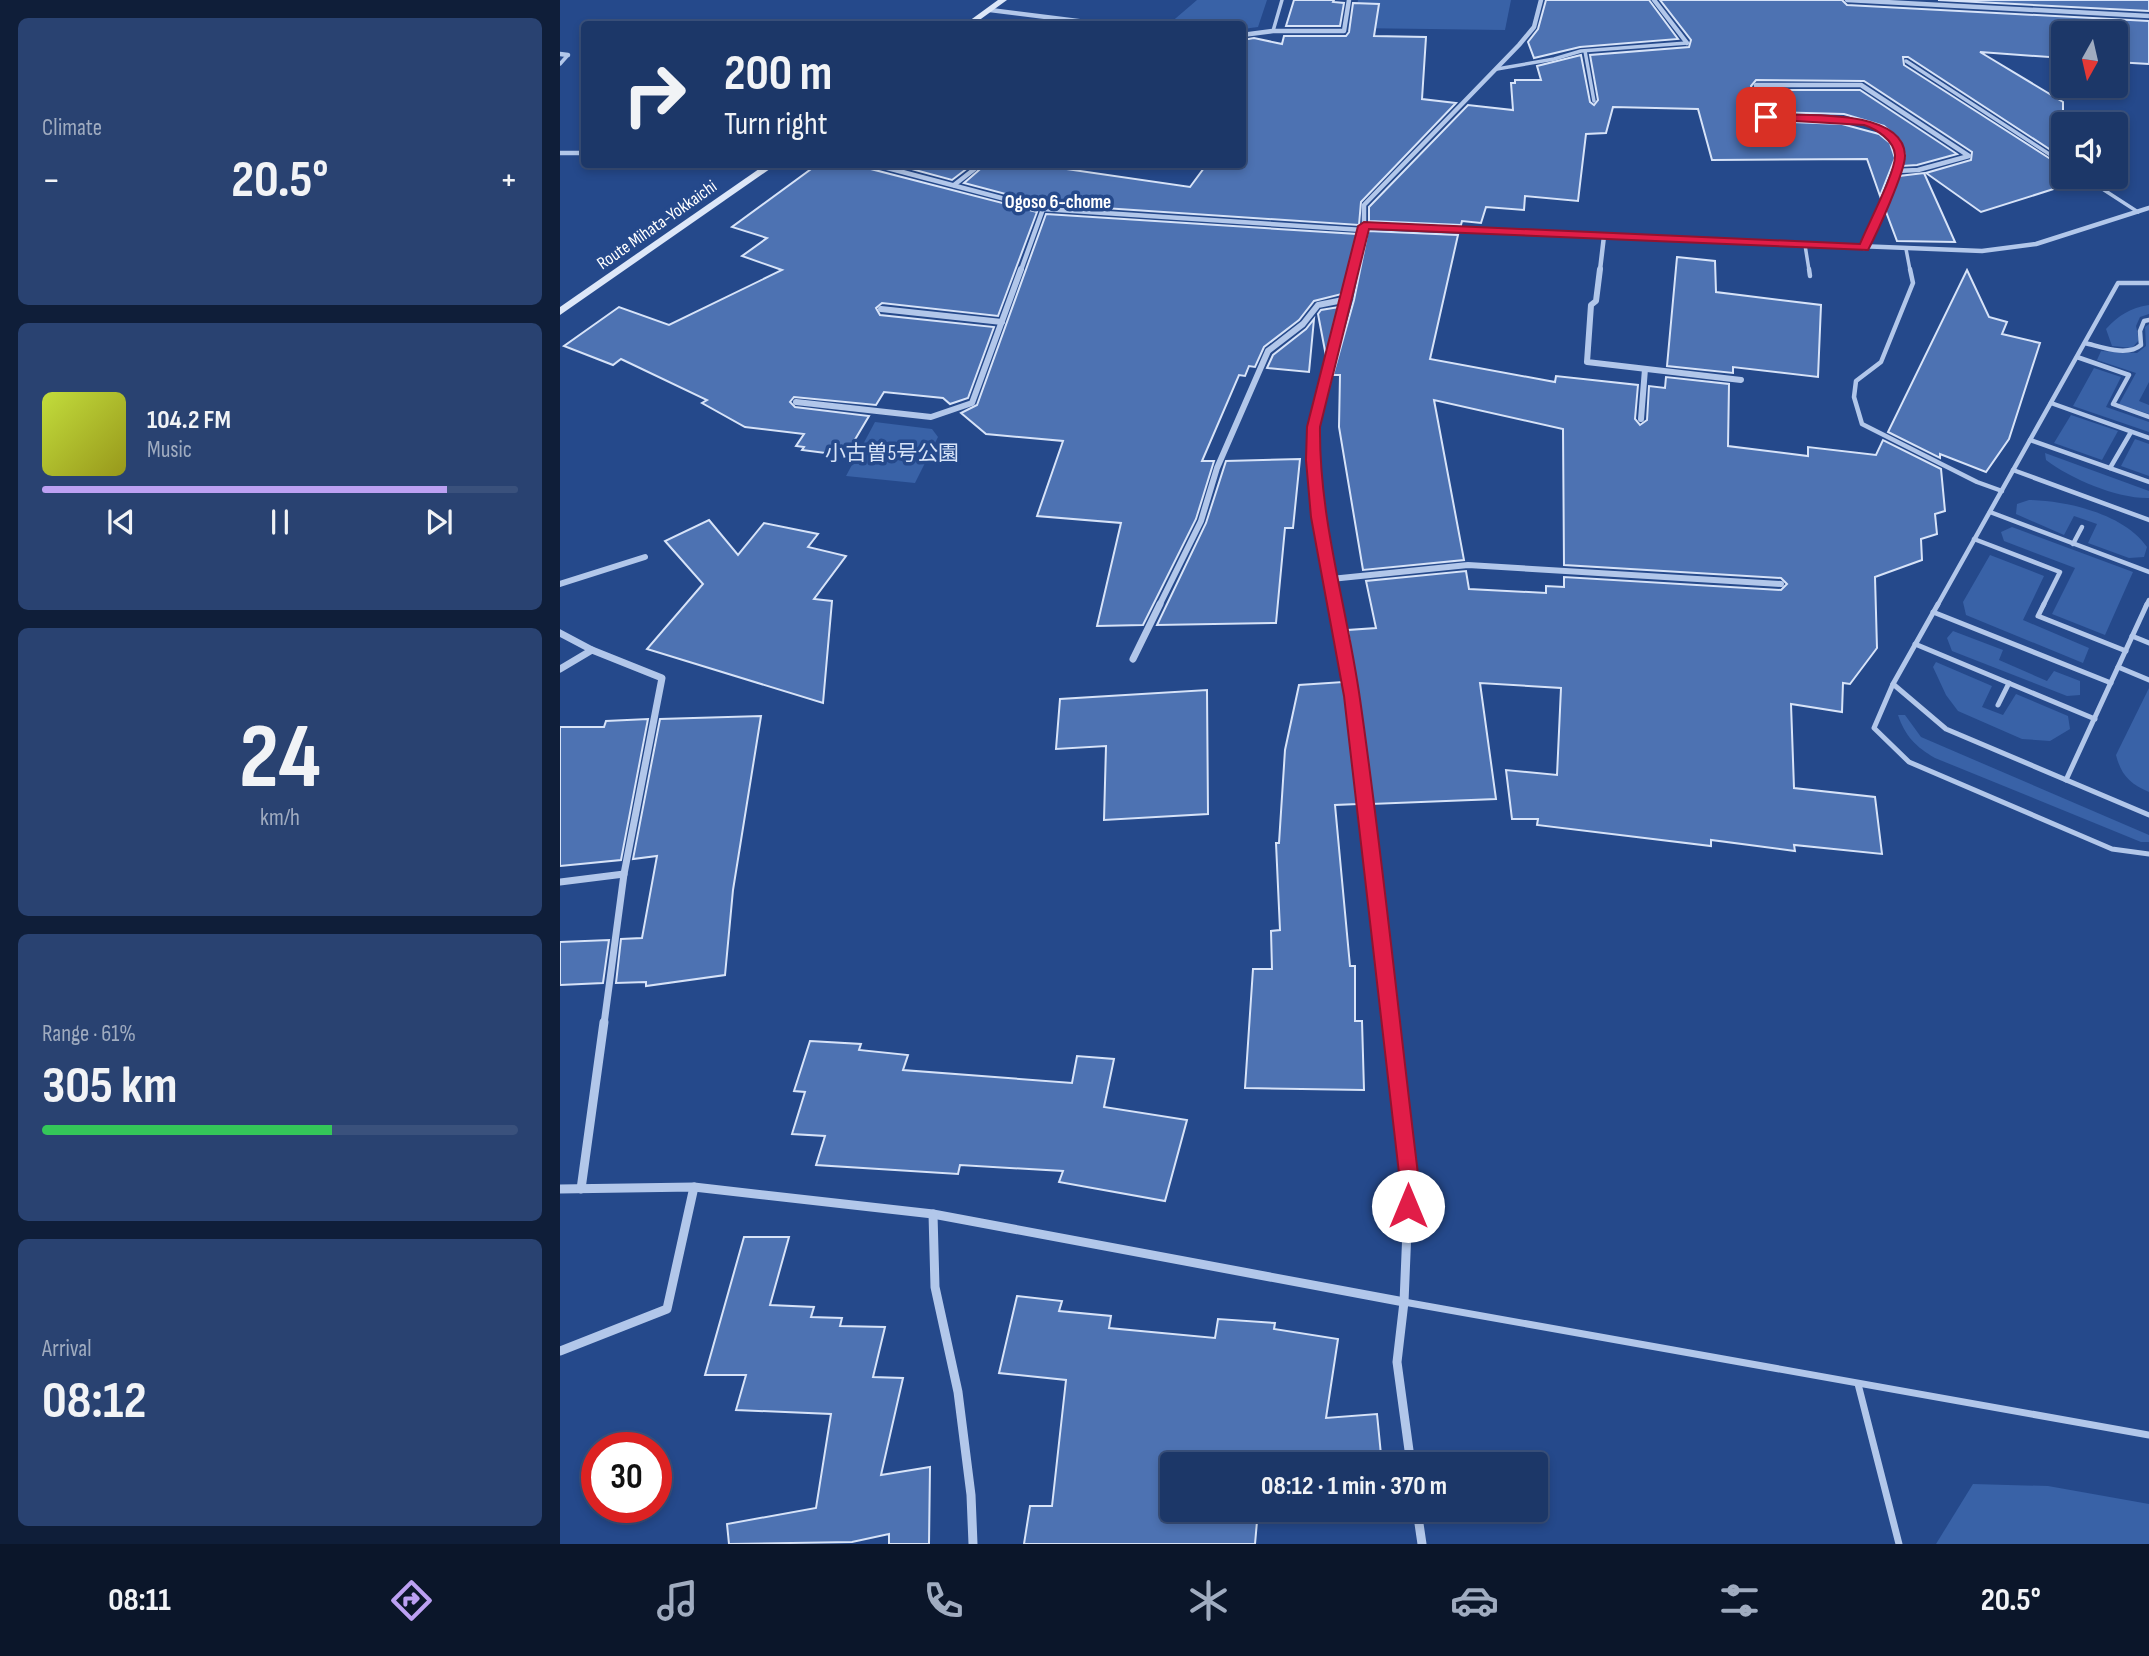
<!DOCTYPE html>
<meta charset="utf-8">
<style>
body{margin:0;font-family:"Sofia Sans Condensed","Noto Sans JP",sans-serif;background:#294271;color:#f1f3f6;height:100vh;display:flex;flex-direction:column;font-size:26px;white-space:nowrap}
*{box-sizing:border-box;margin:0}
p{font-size:23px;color:#a0acc0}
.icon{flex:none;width:38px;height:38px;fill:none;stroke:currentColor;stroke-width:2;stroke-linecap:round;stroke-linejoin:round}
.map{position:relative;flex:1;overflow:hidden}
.sheet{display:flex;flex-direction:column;gap:18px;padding:18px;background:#0f1e39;width:560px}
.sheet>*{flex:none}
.top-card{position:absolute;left:21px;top:21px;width:665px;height:147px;border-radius:7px;box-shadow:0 4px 10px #0003,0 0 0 2px #3a517c;background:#1c3768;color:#f1f3f6;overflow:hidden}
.needle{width:46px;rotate:188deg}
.controls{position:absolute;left:1491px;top:21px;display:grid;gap:14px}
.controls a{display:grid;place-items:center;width:77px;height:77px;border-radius:7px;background:#1c3768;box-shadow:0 4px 10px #0003,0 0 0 2px #3a517c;font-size:35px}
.speed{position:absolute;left:21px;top:1432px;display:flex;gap:14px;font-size:35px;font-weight:700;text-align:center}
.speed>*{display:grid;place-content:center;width:91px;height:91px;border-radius:50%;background:#1c3768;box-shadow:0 4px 10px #0003,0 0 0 2px #3a517c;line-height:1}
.speed .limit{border:10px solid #d22;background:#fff;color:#111}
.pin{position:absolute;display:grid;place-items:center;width:60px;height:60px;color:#fff;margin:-30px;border-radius:14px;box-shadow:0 4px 10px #0006}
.me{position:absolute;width:77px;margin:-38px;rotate:0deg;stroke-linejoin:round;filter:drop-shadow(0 0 5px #0008)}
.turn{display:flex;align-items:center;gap:24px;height:147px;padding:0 28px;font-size:32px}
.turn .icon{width:91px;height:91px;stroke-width:2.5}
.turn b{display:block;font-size:49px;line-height:60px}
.big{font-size:52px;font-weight:700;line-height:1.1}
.sheet .tile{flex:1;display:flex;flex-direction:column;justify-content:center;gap:10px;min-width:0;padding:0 24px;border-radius:10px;background:#294271}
.sheet .dial{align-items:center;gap:0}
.dial b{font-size:91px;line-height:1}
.song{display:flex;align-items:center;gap:21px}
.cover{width:84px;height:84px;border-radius:10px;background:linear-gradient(135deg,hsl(70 70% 55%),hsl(60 70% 35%))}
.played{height:7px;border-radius:4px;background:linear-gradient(90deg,#bca0f2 85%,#3a517c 85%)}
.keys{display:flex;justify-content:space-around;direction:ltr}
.heat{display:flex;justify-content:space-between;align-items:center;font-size:38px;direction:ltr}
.charge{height:10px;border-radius:5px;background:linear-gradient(90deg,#34c759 61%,#3a517c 0)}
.trip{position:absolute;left:600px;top:1452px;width:388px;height:70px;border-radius:7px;background:#1c3768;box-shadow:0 4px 10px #0003,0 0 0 2px #3a517c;font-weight:700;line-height:70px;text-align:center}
.tab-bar{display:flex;height:112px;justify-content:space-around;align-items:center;background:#0b162a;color:#a0acc0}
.tab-bar .icon{width:49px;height:49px}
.tab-bar .selected{color:#bca0f2}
.tab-bar b{font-size:32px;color:#f1f3f6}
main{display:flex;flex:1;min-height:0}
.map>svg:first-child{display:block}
</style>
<main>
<section class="sheet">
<div class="tile"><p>Climate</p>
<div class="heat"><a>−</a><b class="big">20.5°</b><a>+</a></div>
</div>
<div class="tile">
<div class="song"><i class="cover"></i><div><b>104.2 FM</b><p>Music</p></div></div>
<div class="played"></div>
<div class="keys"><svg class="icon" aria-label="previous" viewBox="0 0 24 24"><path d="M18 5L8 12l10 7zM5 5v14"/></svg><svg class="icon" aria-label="pause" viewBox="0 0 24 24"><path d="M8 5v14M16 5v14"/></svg><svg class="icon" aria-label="next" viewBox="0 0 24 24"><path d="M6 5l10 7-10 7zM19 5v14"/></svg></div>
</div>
<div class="tile dial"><b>24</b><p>km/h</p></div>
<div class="tile"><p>Range · 61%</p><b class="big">305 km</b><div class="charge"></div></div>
<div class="tile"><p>Arrival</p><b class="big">08:12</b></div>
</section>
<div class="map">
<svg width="1589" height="1544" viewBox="0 0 1589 1544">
<rect width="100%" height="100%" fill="#25498b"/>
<g fill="#3962a7">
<polygon points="637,0 707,0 698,27 683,29 682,24 609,24"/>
<polygon points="798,0 951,0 945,30 793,28"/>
<path d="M1589 305V314L1580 317 1576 326 1579 340 1572 348 1552 346 1546 329C1559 315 1570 308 1589 305Z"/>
<polygon points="1589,324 1589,382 1579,401 1589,405 1589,414 1559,404 1576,373 1537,360 1541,351 1577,353 1586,346 1585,327"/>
<polygon points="1534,368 1561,377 1546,407 1589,422 1589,432 1513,406"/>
<polygon points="1511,415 1558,431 1542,460 1494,443"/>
<polygon points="315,422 372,429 378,437 355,483 286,476"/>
<polygon points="1575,439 1589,444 1589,476 1561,466"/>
<path d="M1485 453 1589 491V498C1558 499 1511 479 1486 460Z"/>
<path d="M1469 500C1508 501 1564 514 1587 547L1584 557 1569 558 1528 543 1537 524 1514 516 1504 535 1456 514 1457 504Z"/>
<polygon points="1452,527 1573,572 1545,635 1492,614 1515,568 1444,541 1441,532"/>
<polygon points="1430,555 1484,576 1463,620 1529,648 1523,663 1406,615 1403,602"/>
<polygon points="1393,631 1443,650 1439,660 1487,681 1494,671 1520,681 1520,695 1507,696 1392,651 1387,638"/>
<polygon points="1376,662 1432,686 1422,707 1443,715 1456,694 1508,716 1510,729 1490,741 1462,739 1398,711 1386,695 1373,667"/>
<path d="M1589 688V792C1570 784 1561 775 1556 755Z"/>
<path d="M1338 715H1345L1361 737 1589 835V842H1581L1375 758C1356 747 1345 736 1338 715Z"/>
<polygon points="1413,1484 1488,1486 1589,1504 1589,1544 1376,1544"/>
</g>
<g fill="#4d72b2" stroke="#d7e3f8" stroke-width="2">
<polygon points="734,0 774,0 773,2 784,3 780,26 726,26"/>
<polygon points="986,0 1089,0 1118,39 1020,47 974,58 968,42 978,29"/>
<polygon points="1100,0 1282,0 1287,5 1589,21 1589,64 1556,62 1556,33 1503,33 1503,58 1420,52 1503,102 1503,158 1348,57 1343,57 1344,65 1503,167 1503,186 1421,212 1366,173 1411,160 1412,152 1304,81 1196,80 1191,86 1204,121 1282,124 1319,134 1330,143 1335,158 1320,196 1307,159 1152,160 1138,109 1053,107 1046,133 1026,134 1018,201 965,196 964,210 926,207 921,223 902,221 901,225 809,221 809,207 908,105 953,110 951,83 955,83 955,80 981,80 977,66 1021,55 1030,102 1034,105 1038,100 1030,55 1129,47 1131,40"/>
<polygon points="1378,0 1589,0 1589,11"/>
<polygon points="793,3 819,4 814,36 866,37 862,99 896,103 801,202 799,225 484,204 404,183 426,164 472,164 630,187 647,164 682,164 682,40 694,38 722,44 724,36 786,36 789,32"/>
<polygon points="1203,90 1300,90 1397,154 1357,165 1342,166 1345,155 1339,139 1324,126 1284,114 1210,112"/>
<polygon points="258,164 307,164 311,169 477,212 438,316 322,303 316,308 320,315 434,327 408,398 390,404 383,398 324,392 316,405 234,397 230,402 235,407 309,416 287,453 281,455 242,450 244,447 236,446 244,434 185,427 142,403 147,400 61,359 53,365 4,346 59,307 109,325 222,270 182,256 207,238 172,227"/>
<polygon points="333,164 413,164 392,180"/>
<polygon points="1364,173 1395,242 1337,241 1325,209 1339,176"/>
<polygon points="486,214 797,234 782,294 754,301 739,320 704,347 695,367 689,366 685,376 679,375 642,461 654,461 636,519 583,625 537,626 561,523 477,516 503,441 426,434 401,413 417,405"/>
<polygon points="808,231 898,235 870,359 995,382 996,376 1078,385 1075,419 1080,425 1087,420 1089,386 1105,388 1106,377 1169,384 1168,446 1248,456 1248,447 1316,455 1323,440 1381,469 1385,511 1375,514 1377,534 1361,539 1362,560 1315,577 1317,648 1290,684 1283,683 1282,712 1231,704 1234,788 1315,797 1322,854 1234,845 1235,851 1151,840 1151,846 977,825 978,819 952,819 946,770 997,775 1001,688 920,683 936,799 811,804 788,630 816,628 806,581 906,571 909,589 986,593 986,586 1004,587 1004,577 1221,590 1227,584 1221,578 1004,565 1003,429 874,400 904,560 803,570 779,427 780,375 773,375 794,300"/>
<polygon points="1117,257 1155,261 1156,292 1261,305 1258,377 1173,367 1173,373 1107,366"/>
<polygon points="1407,270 1429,317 1447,322 1442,334 1480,343 1449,439 1426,472 1380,454 1380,458 1328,432"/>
<polygon points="779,307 766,356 758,314 761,310"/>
<polygon points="754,319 749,372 707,368 713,355 746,329"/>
<polygon points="740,459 733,528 725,528 716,623 597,625 646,523 666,461"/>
<polygon points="149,520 178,555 204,523 258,534 248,547 286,556 254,599 272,601 263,703 87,649 143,584 105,541"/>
<polygon points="783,682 798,804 775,805 790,966 795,966 795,1021 802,1021 804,1090 685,1088 693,969 712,969 711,931 720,930 716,843 719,843 725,750 739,685"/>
<polygon points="647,690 648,814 544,820 546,746 496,749 500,699"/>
<polygon points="201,716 173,890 165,975 86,986 86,982 56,983 61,939 82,938 97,856 73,859 100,719"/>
<polygon points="88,719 61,860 0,866 0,727 44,727 46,721"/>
<polygon points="49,940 43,983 0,985 0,942"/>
<polygon points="250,1041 301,1044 299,1050 348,1055 343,1070 512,1083 517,1056 554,1059 544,1107 627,1120 605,1201 499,1182 503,1171 400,1165 398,1174 256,1165 265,1136 232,1134 245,1092 234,1091"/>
<polygon points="184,1237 229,1237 210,1305 254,1307 251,1317 282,1318 280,1326 325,1327 313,1377 343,1378 321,1475 370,1467 369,1544 329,1544 329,1534 292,1542 169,1544 167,1524 256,1508 271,1414 176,1410 186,1375 145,1375"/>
<polygon points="457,1296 502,1301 499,1311 551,1316 549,1328 655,1338 658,1319 715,1323 714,1329 778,1339 766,1418 817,1414 822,1465 612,1465 612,1510 698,1510 695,1544 464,1544 470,1506 492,1506 506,1380 439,1373"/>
</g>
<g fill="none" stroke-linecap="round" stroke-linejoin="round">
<g stroke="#b2c7ea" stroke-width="3.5">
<polyline points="713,31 722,0"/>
<polyline points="1025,51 1034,101"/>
<polyline points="1346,61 1503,163"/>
<polyline points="0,64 8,55"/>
<polyline points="937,69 994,59 1021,51 1127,43"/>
<polyline points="1524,177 1578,212"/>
<polyline points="1245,245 1249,270"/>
<polyline points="1346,249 1350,270"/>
</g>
<g stroke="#b2c7ea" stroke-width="4.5">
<polyline points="1249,269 1250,276"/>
<polyline points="1350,269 1353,283 1321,362 1296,381 1294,397 1302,424 1417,482 1442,491"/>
<path d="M1525 343C1542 347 1567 357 1581 345L1580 331 1584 321 1589 320"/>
<polyline points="1517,357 1569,375 1553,404 1589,417"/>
<polyline points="1491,403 1589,438"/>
<polyline points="1470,440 1589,482"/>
<polyline points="1550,468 1571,432"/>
<polyline points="1453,470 1589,520"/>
<polyline points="1430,512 1589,572"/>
<polyline points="1414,539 1500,572 1483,606"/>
<polyline points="1513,544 1522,527"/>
<polyline points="1377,606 1558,283 1589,283"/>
<polyline points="1586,606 1589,600"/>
</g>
<g stroke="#b2c7ea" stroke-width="5">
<polyline points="1378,604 1333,684 1314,728 1349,762 1552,849 1589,854"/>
<polyline points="1484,604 1478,616 1566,651"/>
<polyline points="1373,612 1551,683"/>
<polyline points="1572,636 1589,643"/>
<polyline points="1355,644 1535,719"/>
<polyline points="1558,667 1589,680"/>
<polyline points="1333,684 1386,729 1589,815"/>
<polyline points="1438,705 1449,683"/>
<polyline points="1506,780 1587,604"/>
</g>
<g stroke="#b2c7ea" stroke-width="7">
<polyline points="844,1302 1589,1435"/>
<polyline points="1298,1384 1339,1544"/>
</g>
<g stroke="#b2c7ea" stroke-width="4.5">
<polyline points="1094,0 1127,43"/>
<polyline points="1287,0 1589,16"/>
<polyline points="430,10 542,24"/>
<polyline points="682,35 713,31 784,31 789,0"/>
<polyline points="0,54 8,55"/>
<path d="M1196 85H1301L1409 156 1358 170 1336 171C1337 166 1340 160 1340 155 1336 110 1237 117 1206 117Z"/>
<polyline points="0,153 24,153"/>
<polyline points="312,164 483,209 803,230"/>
<polyline points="394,185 421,164"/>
<polyline points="804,226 1422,251 1476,244 1589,208"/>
<polyline points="1304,248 1336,171"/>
<polyline points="461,270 483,209"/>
<polyline points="794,270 804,226 804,205 959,45 974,27 981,0"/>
<polyline points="1040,270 1044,236"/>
</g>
<g stroke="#b2c7ea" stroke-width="6">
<polyline points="1040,269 1036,301 1031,305 1027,362 1181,380"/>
<polyline points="321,309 442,322"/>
<polyline points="236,402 371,417 412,403 461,269"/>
<polyline points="1081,419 1085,369"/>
<polyline points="771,579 908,565 1221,584"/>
<polyline points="0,584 85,557"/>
<polyline points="599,606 641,521 657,468 708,351 743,324 758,305 788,299"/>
<polyline points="775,606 758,517 753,427 795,269"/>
</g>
<g stroke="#b2c7ea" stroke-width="7">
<polyline points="775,604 792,696 830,1024"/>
<polyline points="0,633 32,650"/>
<polyline points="573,659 600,604"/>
<polyline points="0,669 32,650 102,678 64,874 44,1024"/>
<polyline points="0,882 64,874"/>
</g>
<g stroke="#b2c7ea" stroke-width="9">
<polyline points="830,1022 849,1182 844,1302 837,1362 851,1465"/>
<polyline points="0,1189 134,1187 373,1214 844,1302"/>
<polyline points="21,1189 44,1022"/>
<polyline points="373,1214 375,1287 398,1392 411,1495 413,1544"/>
<polyline points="0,1351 107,1309 134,1187"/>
<polyline points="857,1510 862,1544"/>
</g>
<g fill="#dde7f8" fill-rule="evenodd">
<polygon points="438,0 447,0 414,24 405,24"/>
<polygon points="206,164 217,164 0,315 0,307"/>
</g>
</g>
<path fill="#e11d48" stroke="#92132f" stroke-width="2" d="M1206 114C1238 116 1343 107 1345 155 1346 170 1316 235 1308 250L809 229 760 427C759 520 787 607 800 699 823 859 839 1021 859 1182L855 1213 848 1215 841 1213 838 1206 840 1182 784 696 751 517 746 460 747 427 798 226 804 222 1300 244C1307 226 1336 172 1335 155 1334 140 1316 129 1304 125L1202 119 1201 117Z"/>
<g text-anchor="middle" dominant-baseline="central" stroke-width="7" stroke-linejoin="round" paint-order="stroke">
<g font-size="18" fill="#fff" stroke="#25498b">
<text transform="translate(97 225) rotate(-35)">Route Mihata-Yokkaichi</text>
</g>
<g font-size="19" font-weight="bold" fill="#fff" stroke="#25498b">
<text x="498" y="202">Ogoso 6-chome</text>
</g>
<g font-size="21" fill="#d7e3f8" stroke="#25498b">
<text x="332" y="453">小古曽5号公園</text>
</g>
</g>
</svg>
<div class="controls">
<a><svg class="needle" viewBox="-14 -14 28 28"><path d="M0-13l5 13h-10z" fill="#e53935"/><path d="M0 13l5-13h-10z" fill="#a0acc0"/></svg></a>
<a><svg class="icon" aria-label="sound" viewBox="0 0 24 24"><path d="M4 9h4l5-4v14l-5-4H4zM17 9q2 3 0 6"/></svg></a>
</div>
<div class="speed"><div class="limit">30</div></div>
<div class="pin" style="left:1206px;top:117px;background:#d93025"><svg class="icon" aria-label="arrive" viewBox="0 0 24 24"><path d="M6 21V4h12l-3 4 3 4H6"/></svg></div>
<svg class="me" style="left:848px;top:1206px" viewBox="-20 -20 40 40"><circle r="19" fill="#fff"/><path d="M0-13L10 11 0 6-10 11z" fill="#e11d48"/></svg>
<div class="trip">08:12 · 1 min · 370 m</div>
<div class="top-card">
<div class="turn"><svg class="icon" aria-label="right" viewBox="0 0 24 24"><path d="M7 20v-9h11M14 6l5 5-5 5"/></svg><div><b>200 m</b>Turn right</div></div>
</div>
</div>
</main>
<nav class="tab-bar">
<b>08:11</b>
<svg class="icon selected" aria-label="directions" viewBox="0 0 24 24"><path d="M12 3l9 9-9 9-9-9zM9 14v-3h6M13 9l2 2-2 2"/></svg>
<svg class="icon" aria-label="music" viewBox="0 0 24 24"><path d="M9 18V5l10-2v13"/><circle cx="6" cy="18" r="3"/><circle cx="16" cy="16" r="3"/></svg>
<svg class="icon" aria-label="phone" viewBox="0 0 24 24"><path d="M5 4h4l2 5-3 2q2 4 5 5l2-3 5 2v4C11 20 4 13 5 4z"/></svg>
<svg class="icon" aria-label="climate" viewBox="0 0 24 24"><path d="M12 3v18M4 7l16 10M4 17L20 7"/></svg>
<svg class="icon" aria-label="car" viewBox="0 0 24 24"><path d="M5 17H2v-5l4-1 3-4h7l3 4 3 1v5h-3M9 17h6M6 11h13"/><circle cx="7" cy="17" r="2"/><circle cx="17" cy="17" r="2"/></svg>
<svg class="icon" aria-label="filters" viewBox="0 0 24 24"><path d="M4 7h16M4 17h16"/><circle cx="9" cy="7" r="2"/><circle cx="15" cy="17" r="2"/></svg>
<b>20.5°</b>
</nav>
